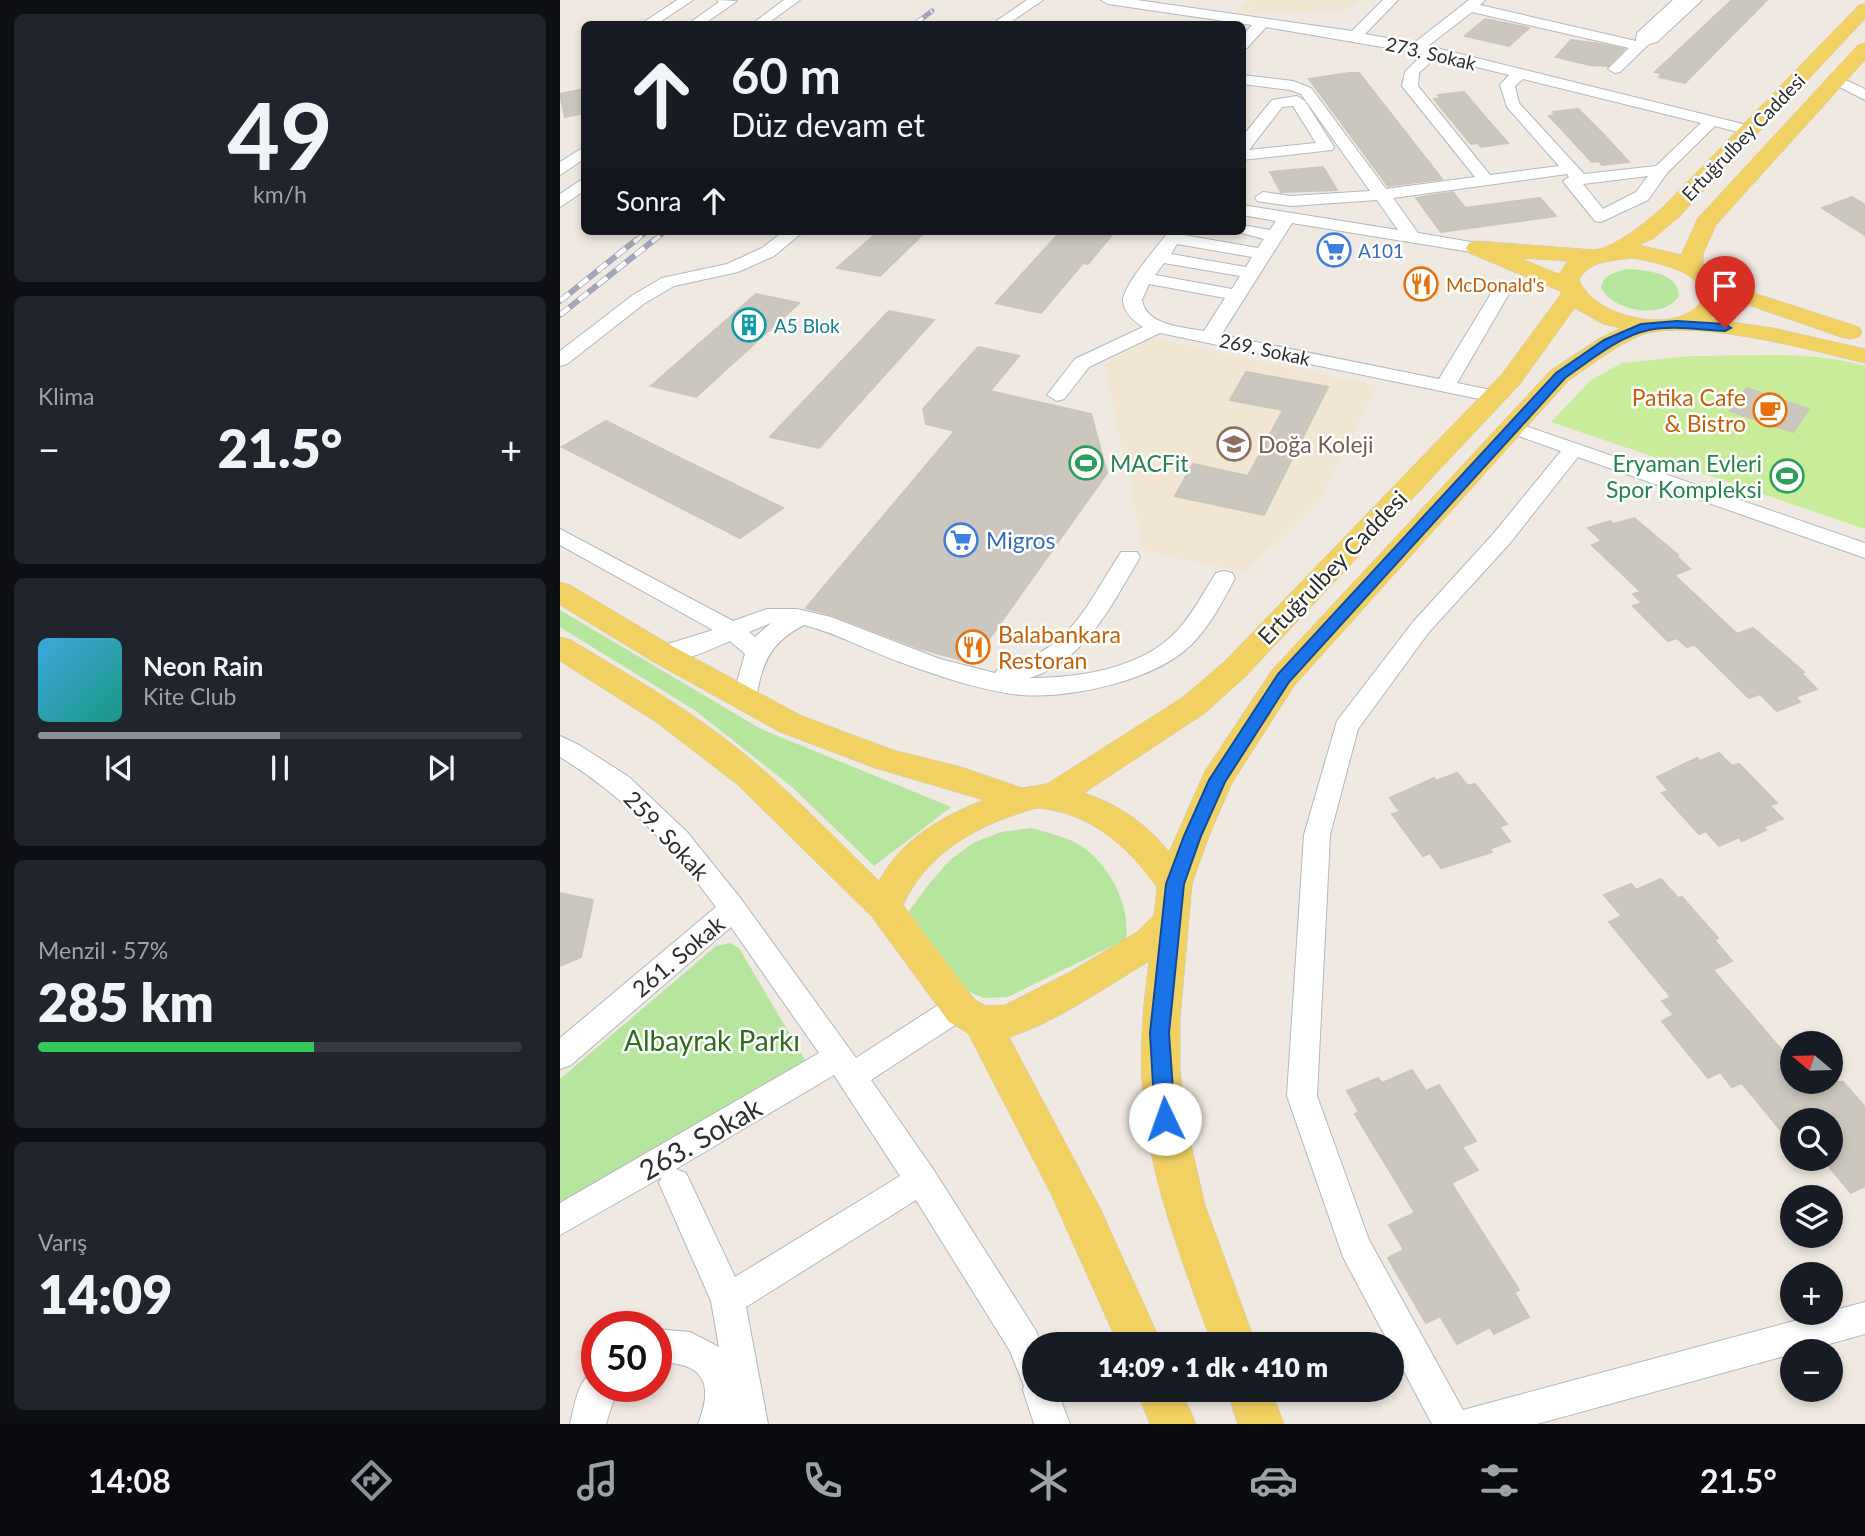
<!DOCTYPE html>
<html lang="tr">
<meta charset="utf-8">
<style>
body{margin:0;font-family:Lato,sans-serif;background:#20242c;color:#f1f3f6;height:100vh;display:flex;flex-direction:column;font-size:26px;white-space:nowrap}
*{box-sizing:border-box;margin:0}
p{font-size:23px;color:#9ea1a6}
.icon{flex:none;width:38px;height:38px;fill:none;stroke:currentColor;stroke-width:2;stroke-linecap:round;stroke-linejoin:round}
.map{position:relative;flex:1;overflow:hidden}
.panel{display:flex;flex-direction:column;gap:14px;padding:14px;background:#0d0f14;width:560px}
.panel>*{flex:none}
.hud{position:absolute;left:21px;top:21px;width:665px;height:214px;border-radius:10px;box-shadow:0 4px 10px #0003;background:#171b24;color:#f1f3f6;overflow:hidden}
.needle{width:46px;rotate:289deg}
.fabs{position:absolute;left:1220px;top:1031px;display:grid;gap:14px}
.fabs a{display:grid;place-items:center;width:63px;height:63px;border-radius:50%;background:#171b24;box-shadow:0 4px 10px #0003;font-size:35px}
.speed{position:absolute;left:21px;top:1311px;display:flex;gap:14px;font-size:35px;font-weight:700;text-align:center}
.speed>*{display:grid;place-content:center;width:91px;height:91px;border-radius:50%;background:#171b24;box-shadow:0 4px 10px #0003;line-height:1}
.speed .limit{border:10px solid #d22;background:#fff;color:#111}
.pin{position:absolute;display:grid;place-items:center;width:60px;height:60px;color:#fff;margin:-72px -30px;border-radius:50% 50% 50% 0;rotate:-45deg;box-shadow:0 0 7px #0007}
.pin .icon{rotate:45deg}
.me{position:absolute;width:77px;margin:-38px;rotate:357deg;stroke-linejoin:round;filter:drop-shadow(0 0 5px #0008)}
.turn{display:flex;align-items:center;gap:24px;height:147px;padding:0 35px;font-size:32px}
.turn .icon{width:91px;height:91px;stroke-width:2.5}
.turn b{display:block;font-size:49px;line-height:60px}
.then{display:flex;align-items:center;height:66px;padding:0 35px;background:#0003;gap:14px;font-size:26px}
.big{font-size:52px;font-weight:800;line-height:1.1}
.panel .widget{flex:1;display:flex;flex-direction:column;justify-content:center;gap:10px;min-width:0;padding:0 24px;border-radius:10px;background:#20242c}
.panel .dial{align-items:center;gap:0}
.dial b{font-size:91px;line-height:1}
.song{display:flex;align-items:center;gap:21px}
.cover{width:84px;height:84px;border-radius:10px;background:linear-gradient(135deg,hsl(200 70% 55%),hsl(170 70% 35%))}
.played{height:7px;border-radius:4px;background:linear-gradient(90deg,#8c9099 50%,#363941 50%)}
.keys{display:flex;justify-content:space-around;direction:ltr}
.heat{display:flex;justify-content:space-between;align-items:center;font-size:38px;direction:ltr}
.charge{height:10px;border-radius:5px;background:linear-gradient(90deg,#34c759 57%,#363941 0)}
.trip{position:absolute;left:462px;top:1332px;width:382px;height:70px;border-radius:35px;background:#171b24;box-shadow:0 4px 10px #0003;font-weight:800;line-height:70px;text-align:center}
.tabs{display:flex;height:112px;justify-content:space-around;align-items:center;background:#090b0e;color:#9ea1a6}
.tabs .icon{width:49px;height:49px}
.tabs .current{color:#8c9099}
.tabs b{font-size:32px;color:#f1f3f6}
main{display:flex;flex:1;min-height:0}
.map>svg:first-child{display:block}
</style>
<main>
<section class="panel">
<div class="widget dial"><b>49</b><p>km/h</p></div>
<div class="widget"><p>Klima</p>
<div class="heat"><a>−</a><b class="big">21.5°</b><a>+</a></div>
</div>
<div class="widget">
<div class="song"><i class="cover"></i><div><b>Neon Rain</b><p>Kite Club</p></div></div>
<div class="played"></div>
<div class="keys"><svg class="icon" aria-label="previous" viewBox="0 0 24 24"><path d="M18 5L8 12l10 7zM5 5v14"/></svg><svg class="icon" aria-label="pause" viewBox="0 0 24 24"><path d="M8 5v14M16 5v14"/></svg><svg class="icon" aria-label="next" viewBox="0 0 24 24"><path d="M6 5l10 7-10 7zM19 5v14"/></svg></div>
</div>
<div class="widget"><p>Menzil · 57%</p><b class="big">285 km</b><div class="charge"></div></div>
<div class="widget"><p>Varış</p><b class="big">14:09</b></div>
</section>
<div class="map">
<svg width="1305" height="1424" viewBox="0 0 1305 1424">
<rect width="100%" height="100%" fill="#efe9e1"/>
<g fill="#f0e6d1">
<polygon points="690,0 799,0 791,8 779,11 674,14"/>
<polygon points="592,338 817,386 758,503 683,572 584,551 544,364"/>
</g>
<g fill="#b6e59e">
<path d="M1068 269C1086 270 1119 273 1119 296 1104 320 1054 312 1041 288 1043 274 1056 272 1068 269Z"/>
<polygon points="0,610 201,729 391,807 314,866 232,787 136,711 0,627"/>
<path d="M471 828C489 833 508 837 523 847 550 866 571 907 566 939L448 997 423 998 398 986 349 926V911L369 884 390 860 413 843 441 832Z"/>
<polygon points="170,943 179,948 248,1065 0,1204 0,1079 156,946"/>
</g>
<path fill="#c9ec9a" d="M1131 356C1187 356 1250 350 1305 366V529L991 422 1031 380 1062 363Z"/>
<g fill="#cbc7bf" stroke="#cbc5ba" stroke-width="2">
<polygon points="1172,0 1207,0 1125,83 1099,77 1102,74 1095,72"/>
<polygon points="925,19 969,28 949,46 905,36"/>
<polygon points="1011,40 1040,44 1064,49 1048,66 1030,65 996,57"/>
<polygon points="789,73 799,73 882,179 828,186 749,79"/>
<polygon points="24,89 24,113 5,117 0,94"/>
<polygon points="904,92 925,117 948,143 921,147 918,143 911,144 874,99 881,98 878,95"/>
<polygon points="1018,109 1043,134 1069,162 1042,165 1039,161 1032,162 989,116 996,115 993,112"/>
<polygon points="763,167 777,190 721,192 710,172"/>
<polygon points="893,192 905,208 980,198 996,216 881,232 856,198"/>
<polygon points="1292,197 1305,205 1305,235 1262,208"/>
<polygon points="319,231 366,231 320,276 277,268"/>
<polygon points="501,231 555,231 528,264 523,263 481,313 436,303"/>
<polygon points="196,294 239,303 136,397 91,386"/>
<polygon points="329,311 374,320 259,448 210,437"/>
<polygon points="418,347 459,356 430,391 531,414 547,473 412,663 359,648 272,615 246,608 395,431 366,424 363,409"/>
<polygon points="686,372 768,387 704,515 615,496 633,464 688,476 723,410 670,400"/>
<polygon points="1187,388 1249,409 1233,432 1170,411"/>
<polygon points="46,421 122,459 223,508 180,538 2,447"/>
<polygon points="1074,518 1118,555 1116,556 1130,569 1114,575 1177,634 1193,628 1244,672 1241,673 1257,689 1235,697 1240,702 1217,711 1200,694 1189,698 1134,644 1127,647 1117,638 1108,641 1073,606 1082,603 1073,594 1081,592 1032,545 1042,541 1028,528 1050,521 1054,524"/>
<polygon points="1159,753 1172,766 1179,764 1217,803 1209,805 1223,819 1203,827 1206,830 1182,841 1179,837 1159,846 1146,831 1139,834 1102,793 1109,791 1097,777 1137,758 1140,761"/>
<polygon points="897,773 908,786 915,784 947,824 939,827 950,841 929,849 932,852 881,868 870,853 863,856 832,814 840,812 830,798 874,778 876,781"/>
<polygon points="1101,879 1118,898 1122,897 1158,938 1154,940 1172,961 1153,970 1232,1062 1232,1082 1283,1082 1305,1107 1305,1186 1291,1193 1270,1168 1270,1120 1232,1120 1232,1144 1182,1083 1172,1087 1160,1072 1148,1078 1102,1021 1114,1015 1102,1001 1111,997 1049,922 1062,916 1044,895 1071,884 1076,890"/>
<polygon points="0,893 33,900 21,957 0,966"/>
<polygon points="852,1070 866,1091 879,1085 916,1141 902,1147 918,1170 891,1183 959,1290 954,1292 969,1317 934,1334 930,1327 897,1344 880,1316 866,1323 828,1258 844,1250 829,1225 855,1213 795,1114 799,1112 787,1091 818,1078 822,1083"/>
</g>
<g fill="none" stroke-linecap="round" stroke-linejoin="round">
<defs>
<g id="minor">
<polygon points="117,0 133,0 97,24 81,24"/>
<polygon points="157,0 177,1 144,24 128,24 159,2"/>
<polygon points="224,0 240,0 207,24 192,24"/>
<polygon points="467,0 483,0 448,24 432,24"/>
<path d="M541 0H577L792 31 823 0H838L805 34 854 43 909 0H925L920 5 1076 41 1077 33 1113 0H1142L1097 42 1089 44 1060 72 1055 73 1048 69 1069 48 912 12 868 46 1195 127 1197 130 1189 135 1155 126 1107 173 1088 200 1041 222 1035 221 1005 184 1003 181 1009 177 1007 174 833 198 858 233 923 244 926 248 917 253 732 223 661 335 879 379 932 292 941 287 950 292 897 383 941 392 944 396 941 400 934 402 600 333 529 367 504 399 497 401 487 395 515 359 583 327C574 321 564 313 563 301 563 285 598 246 609 231H627L624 235 698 248 704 239 674 231H682V225L710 230 716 221 682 215V205L838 230 817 200 731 206 697 201 695 197 703 192 731 196 810 191 741 94 730 90 682 84V75L733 81 751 88 826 189 915 177 842 86 845 72 863 54 706 27 687 48 682 49V36L692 25 548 4ZM876 57 949 75 940 85 947 107 999 166 930 175 858 86 859 73ZM963 79 1141 123 1096 166 1024 174 959 103 955 86ZM1088 176 1076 192 1043 209 1023 184ZM617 244 692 257 686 267 611 254ZM604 263 680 276 672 289 595 275ZM589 284 665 298 644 331C624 327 586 326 582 300Z"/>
<polygon points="1277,76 1305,89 1305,100 1272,83 1270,80 1272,77"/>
<path d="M737 96 745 101 774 147 772 150 682 160V137L712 100ZM733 106 756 143 689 150 722 107Z"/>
<polygon points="24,147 24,159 0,175 0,162"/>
<polygon points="24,178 24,191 0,207 0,194"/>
<polygon points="224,231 244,231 214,256 178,272 114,286 85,303 7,364 0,366 0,351 73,295 102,278 167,264 202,248"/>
<polygon points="951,421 1305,543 1305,558 1018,457 950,543 869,632 798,729 770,835 757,1096 809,1240 903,1410 1305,1302 1305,1334 1244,1351 1232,1351 1232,1354 977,1424 872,1424 783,1257 727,1096 744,835 777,721 853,622 934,533 1001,451 944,431 941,427 944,423"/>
<path d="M0 529 173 621 207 609H237L271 617 380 659 435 673 437 670C511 649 522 613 561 552H577L580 557C552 604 525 662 469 678 518 678 581 669 616 632 633 614 643 593 656 573L664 571 672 573 675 578C663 601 650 626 631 645 596 680 511 699 461 695 423 691 385 678 348 665 313 653 279 634 244 625 219 638 207 652 200 679 198 688 197 697 193 705L184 708 175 705 172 699 185 654 170 641C149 650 117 666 95 660L91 654 95 648 153 630 0 545ZM211 623 195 637 189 632Z"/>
<path d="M0 736 19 745 69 777 127 832 181 899 296 1058 389 998 399 995 409 998 413 1007 409 1016 311 1080 373 1169 476 1331 481 1344H474V1390H497L510 1424H474L463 1390 464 1386 450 1351 356 1200 186 1307 208 1424H138C155 1382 142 1361 96 1363V1329L130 1332 159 1347 151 1301 99 1183 102 1177 0 1235V1203L259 1053 171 927 11 1065 0 1069V1038L156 907C112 847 64 796 0 757ZM274 1075 340 1176 175 1277 126 1173 116 1169Z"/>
<path d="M37 1370V1386H58L46 1424H10C15 1405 17 1378 37 1370Z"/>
</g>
<g id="major">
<path d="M1305 4V19L1119 217 1094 238 1079 245 1121 255 1138 218 1298 45 1305 43V60L1156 225 1143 254V265L1191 292 1299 327 1302 332 1299 337 1290 339 1281 337 1165 297 1161 308 1151 319 1213 328 1305 349V363C1246 349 1152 323 1093 332 1067 336 1031 366 1009 380L734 686 672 783 649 836 632 884 620 1020V1070L625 1119 645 1205 696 1344H652C623 1263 590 1182 583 1096 579 1051 583 1006 589 961 550 985 491 1025 449 1037L540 1208 602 1344H558L491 1194 408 1033 389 1022 312 917 178 785 96 722 0 661V637L11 640C69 675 129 709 182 752 231 792 274 837 319 881 341 840 382 816 424 800L315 768 220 732 92 661 0 605V582L10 585 114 647 242 716 333 750 401 767 462 788 487 784 623 697 664 662 942 374 1001 294 1000 291 909 253 906 248 909 243 917 241 1035 250C1057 246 1086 222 1103 207L1299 5ZM960 258 1008 261 999 274ZM1072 258C1090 261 1147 272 1142 297 1140 305 1135 309 1128 313 1097 330 1033 314 1019 280 1029 260 1053 261 1072 258ZM1015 308 1043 324 1061 328 1040 338 991 370 712 670 645 771 609 852C587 824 558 804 524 793L645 713 686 676 960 384ZM477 808C530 812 567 846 597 887L594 915 577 932 510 972 445 1005 426 1006 415 1000 343 905C368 851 421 823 477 808Z"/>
<polygon points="577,1390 621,1390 636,1424 590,1424"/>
<polygon points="667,1390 711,1390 724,1424 678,1424"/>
</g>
</defs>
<use href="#minor" stroke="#b4b7c1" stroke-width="2"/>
<use href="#major" stroke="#c9c9c9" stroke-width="1"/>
<use href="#minor" fill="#fff" fill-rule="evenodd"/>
<use href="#major" fill="#f2d163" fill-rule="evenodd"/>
<defs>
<g id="rail-far1">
<polyline points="355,24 372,11"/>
<polyline points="74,242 88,231"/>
<polyline points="92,242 106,231"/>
</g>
<g id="rail">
<polyline points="0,301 76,240"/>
<polyline points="0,315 94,240"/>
</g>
</defs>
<use href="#rail-far1" stroke="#a3a6b8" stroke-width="5"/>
<use href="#rail" stroke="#a3a6b8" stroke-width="6"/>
<use href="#rail-far1" stroke="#fff" stroke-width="3.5" stroke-dasharray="10" stroke-linecap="butt"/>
<use href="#rail" stroke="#fff" stroke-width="4.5" stroke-dasharray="12" stroke-linecap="butt"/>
</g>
<path fill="#1a73e8" stroke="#114b97" stroke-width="2" d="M1117 321 1165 324 1171 328 1165 331C1140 330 1113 325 1089 330 1061 335 1028 362 1005 378L729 682 665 782 641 836 624 884 609 1033 615 1119 612 1125 605 1128 598 1125 595 1119 590 1033 606 884 624 836 649 780 718 674 996 373 1044 340 1081 324Z"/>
<defs>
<symbol id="supermarket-ring" viewBox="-11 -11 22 22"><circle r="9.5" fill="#fff" stroke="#3f7fe0" stroke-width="1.5"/><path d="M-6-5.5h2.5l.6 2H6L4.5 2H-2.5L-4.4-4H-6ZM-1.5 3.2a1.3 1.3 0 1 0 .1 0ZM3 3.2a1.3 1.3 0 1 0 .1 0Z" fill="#3f7fe0"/></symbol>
<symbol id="restaurant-ring" viewBox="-11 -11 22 22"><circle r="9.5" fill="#fff" stroke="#e8710a" stroke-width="1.5"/><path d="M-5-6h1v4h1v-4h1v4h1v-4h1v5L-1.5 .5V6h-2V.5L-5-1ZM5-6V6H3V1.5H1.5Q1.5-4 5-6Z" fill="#e8710a"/></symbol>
<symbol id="building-ring" viewBox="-11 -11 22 22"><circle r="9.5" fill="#fff" stroke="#0f9aa8" stroke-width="1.5"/><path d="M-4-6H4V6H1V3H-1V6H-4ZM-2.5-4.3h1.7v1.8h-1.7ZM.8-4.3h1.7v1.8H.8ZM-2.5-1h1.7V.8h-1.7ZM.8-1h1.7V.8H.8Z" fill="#0f9aa8"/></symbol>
<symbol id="cafe-ring" viewBox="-11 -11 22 22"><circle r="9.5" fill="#fff" stroke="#e8710a" stroke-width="1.5"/><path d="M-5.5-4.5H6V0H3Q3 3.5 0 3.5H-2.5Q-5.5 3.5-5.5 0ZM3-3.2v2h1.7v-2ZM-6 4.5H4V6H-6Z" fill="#e8710a"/></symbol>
<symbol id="school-ring" viewBox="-11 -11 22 22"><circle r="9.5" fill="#fff" stroke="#8d6e63" stroke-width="1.5"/><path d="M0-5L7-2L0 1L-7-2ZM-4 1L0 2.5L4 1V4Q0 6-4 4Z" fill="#8d6e63"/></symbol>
<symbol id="stadium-ring" viewBox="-11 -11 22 22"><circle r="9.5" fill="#fff" stroke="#2e9e5b" stroke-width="1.5"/><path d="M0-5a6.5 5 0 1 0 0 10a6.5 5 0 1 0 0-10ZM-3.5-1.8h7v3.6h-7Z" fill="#2e9e5b"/></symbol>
</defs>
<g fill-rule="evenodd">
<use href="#supermarket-ring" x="755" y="231" width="38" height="38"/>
<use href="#restaurant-ring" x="842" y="265" width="38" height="38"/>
<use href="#building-ring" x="170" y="306" width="38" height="38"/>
<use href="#cafe-ring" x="1191" y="391" width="38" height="38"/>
<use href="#school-ring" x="655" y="425" width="38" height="38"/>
<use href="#stadium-ring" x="507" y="444" width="38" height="38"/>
<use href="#stadium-ring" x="1208" y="457" width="38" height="38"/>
<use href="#supermarket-ring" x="382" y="521" width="38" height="38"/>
<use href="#restaurant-ring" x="394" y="628" width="38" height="38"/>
</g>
<g text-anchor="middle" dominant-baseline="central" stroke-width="5" stroke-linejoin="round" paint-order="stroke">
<g font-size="19" fill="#2e2e2e" stroke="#fff">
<text transform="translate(871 53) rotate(13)">273. Sokak</text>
<text transform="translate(1183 137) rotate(-46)">Ertuğrulbey Caddesi</text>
<text transform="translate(705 349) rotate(12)">269. Sokak</text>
</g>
<g font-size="19" fill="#366cbe" stroke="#fff" text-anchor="start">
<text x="798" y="250">A101</text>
</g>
<g font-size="19" fill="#c56008" stroke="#fff" text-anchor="start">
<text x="886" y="284">McDonald's</text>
</g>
<g font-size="19" fill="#0d838f" stroke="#fff" text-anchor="start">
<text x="214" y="325">A5 Blok</text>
</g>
<g font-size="23" fill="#c56008" stroke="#fff" text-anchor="end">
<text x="1186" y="397">Patika Cafe<tspan x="1186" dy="26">&amp; Bistro</tspan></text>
<text x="438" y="634" text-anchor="start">Balabankara<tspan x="438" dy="26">Restoran</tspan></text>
</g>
<g font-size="23" fill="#785e54" stroke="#fff" text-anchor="start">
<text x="698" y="444">Doğa Koleji</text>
</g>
<g font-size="23" fill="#27864d" stroke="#fff" text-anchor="start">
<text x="550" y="463">MACFit</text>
<text x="1202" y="463" text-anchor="end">Eryaman Evleri<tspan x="1202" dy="26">Spor Kompleksi</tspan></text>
</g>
<g font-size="23" fill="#366cbe" stroke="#fff" text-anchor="start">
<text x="426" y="540">Migros</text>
</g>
<g font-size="23" fill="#2e2e2e" stroke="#fff">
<text transform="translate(772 567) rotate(-46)">Ertuğrulbey Caddesi</text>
<text transform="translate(107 835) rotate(47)">259. Sokak</text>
<text transform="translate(118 956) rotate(-40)">261. Sokak</text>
</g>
<g font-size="28" fill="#2c6e1b" stroke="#fff">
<text x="152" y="1040">Albayrak Parkı</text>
</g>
<g font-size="28" fill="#2e2e2e" stroke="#fff">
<text transform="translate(140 1138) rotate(-30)">263. Sokak</text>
</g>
</g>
</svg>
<div class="fabs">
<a><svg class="needle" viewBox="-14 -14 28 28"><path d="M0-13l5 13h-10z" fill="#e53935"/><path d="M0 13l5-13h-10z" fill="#9ea1a6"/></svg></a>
<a><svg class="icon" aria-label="search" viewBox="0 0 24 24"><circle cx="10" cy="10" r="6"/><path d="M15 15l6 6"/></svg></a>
<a><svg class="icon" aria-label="layers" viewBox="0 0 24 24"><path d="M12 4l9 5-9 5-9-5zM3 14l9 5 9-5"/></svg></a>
<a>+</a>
<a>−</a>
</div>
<div class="speed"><div class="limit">50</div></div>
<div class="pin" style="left:1165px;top:328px;background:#d93025"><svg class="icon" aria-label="arrive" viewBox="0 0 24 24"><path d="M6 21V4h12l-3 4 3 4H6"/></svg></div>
<svg class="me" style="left:605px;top:1119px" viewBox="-20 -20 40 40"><circle r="19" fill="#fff"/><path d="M0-13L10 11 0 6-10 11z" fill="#1a73e8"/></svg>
<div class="trip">14:09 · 1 dk · 410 m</div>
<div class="hud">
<div class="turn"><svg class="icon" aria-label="ahead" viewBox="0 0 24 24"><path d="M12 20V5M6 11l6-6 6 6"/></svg><div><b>60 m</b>Düz devam et</div></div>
<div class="then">Sonra<svg class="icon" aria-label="ahead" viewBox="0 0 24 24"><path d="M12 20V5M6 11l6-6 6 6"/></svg></div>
</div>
</div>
</main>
<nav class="tabs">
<b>14:08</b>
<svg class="icon current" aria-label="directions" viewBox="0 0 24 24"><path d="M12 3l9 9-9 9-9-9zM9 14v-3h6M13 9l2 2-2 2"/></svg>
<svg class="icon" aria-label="music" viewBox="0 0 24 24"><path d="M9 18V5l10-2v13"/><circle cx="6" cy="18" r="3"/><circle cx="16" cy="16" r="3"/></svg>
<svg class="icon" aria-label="phone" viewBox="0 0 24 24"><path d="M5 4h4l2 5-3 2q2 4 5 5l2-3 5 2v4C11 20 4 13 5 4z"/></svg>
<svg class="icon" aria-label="climate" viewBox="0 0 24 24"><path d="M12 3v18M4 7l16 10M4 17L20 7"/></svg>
<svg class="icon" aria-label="car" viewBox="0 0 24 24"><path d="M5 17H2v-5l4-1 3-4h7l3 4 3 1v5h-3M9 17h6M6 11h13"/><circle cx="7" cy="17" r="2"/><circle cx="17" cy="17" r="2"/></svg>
<svg class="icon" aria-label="filters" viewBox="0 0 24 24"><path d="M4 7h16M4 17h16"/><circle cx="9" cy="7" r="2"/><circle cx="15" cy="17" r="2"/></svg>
<b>21.5°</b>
</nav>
